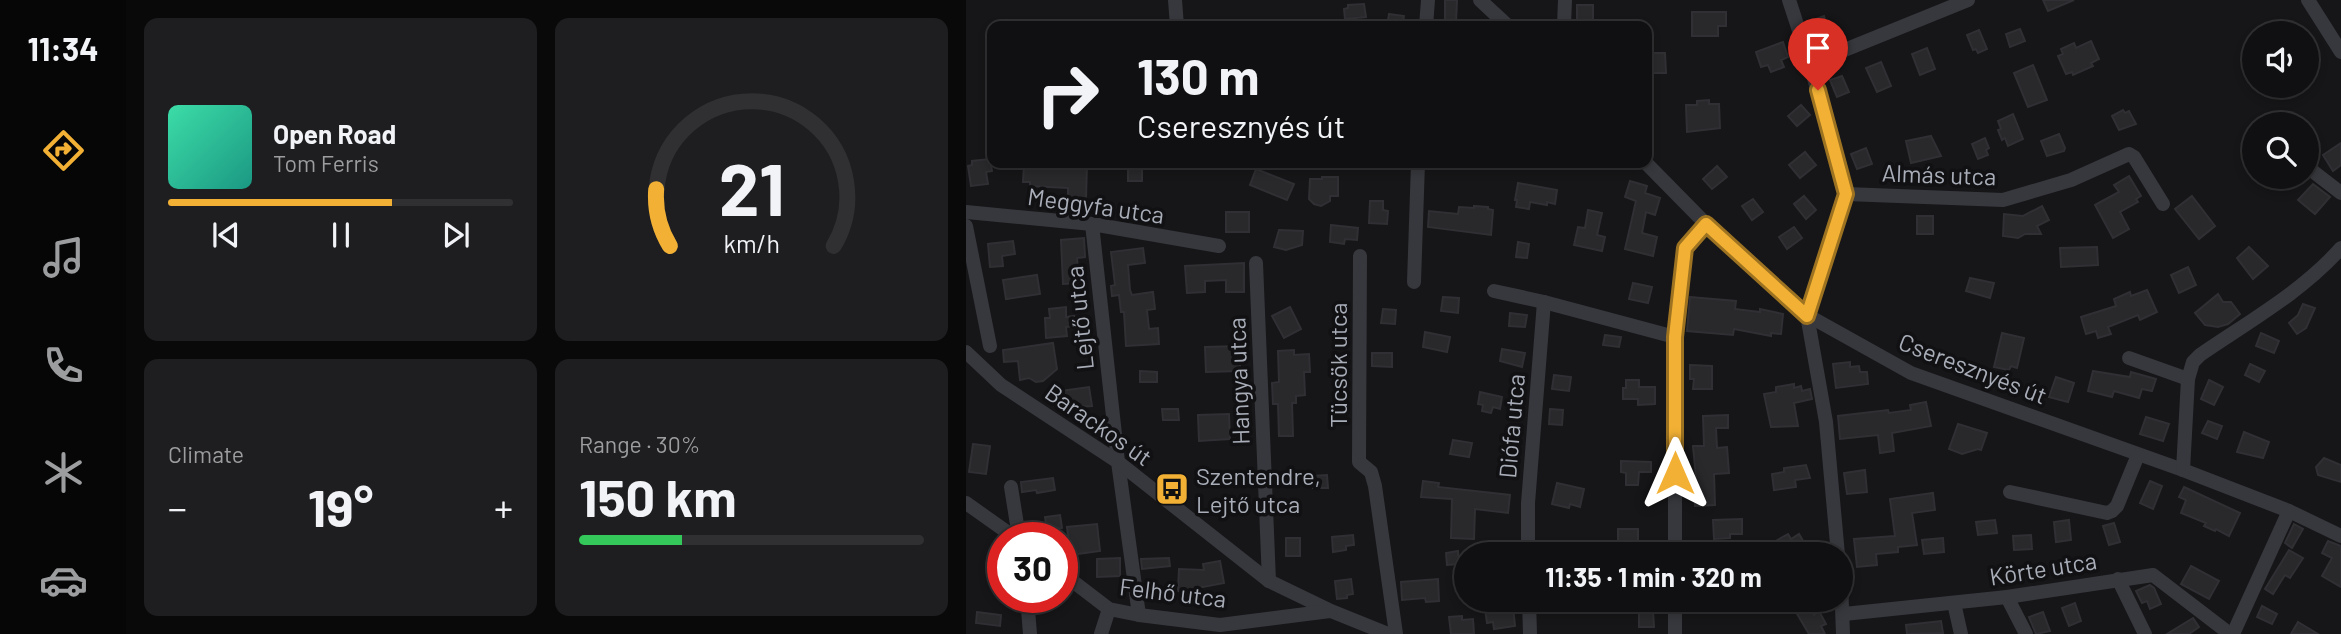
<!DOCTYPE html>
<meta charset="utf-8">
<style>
body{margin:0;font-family:Barlow,sans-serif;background:#1e1e20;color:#f1f3f6;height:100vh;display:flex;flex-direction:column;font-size:26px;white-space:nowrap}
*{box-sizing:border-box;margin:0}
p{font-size:23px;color:#9c9d9f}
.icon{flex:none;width:38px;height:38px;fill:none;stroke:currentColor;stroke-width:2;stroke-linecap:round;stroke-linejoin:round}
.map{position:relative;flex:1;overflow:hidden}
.side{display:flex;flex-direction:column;gap:18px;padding:18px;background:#09090a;width:840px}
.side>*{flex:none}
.guide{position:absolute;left:21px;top:21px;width:665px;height:147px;border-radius:14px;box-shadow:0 4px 10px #0003,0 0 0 2px #303032;background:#101012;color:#f1f3f6;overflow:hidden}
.controls{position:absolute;left:1276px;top:21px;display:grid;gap:14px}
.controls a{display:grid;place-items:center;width:77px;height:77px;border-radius:50%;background:#101012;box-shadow:0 4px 10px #0003,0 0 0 2px #303032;font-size:35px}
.speed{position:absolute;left:21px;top:522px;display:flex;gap:14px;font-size:35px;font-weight:700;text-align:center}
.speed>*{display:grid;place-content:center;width:91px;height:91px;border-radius:50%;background:#101012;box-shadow:0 4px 10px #0003,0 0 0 2px #303032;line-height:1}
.speed .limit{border:10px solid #d22;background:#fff;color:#111}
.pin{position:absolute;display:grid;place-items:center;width:60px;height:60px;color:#fff;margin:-72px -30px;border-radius:50% 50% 50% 0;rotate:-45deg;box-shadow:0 0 7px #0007}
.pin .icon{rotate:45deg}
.me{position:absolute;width:77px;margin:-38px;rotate:0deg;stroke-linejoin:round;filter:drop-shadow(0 0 5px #0008)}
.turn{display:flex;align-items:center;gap:24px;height:147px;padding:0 35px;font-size:32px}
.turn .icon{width:91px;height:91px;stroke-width:2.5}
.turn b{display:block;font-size:49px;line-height:60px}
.big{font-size:52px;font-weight:700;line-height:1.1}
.side .widget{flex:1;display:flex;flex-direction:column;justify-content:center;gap:10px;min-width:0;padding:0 24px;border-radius:14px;background:#1e1e20}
.side .dial{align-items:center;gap:0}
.dial svg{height:182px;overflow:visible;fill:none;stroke:#303032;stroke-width:7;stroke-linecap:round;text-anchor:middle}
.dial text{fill:#f1f3f6;stroke:none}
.song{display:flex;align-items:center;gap:21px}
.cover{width:84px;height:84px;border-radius:10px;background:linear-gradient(135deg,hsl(160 70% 55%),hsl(170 70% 35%))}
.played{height:7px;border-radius:4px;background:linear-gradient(90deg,#f2b134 65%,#303032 65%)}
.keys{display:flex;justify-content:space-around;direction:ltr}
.heat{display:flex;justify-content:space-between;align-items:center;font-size:38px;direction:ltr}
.charge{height:10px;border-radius:5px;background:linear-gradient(90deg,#34c759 30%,#303032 0)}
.side .tiles{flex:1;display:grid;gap:18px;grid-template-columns:repeat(2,1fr)}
.trip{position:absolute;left:488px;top:542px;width:399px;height:70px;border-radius:35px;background:#101012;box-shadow:0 4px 10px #0003,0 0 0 2px #303032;font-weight:700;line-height:70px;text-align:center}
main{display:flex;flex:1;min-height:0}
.menu{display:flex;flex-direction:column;width:126px;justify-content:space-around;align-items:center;background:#060607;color:#9c9d9f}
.menu .icon{width:49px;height:49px}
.menu .active{color:#f2b134}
.menu b{font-size:32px;color:#f1f3f6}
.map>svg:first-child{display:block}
</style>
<main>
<nav class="menu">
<b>11:34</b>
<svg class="icon active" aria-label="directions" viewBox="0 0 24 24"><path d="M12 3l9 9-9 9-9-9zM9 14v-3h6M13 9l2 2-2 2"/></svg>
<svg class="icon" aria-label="music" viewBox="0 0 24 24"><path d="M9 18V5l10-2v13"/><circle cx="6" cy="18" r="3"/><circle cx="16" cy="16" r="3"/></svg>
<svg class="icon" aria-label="phone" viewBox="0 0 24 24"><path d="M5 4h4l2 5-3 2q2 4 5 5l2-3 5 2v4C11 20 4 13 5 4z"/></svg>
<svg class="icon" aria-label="climate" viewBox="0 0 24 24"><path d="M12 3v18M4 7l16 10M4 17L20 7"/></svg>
<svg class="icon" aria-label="car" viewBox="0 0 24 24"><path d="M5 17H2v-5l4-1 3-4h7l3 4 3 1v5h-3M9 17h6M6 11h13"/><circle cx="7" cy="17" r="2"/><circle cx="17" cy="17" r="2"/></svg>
</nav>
<section class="side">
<div class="tiles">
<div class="widget">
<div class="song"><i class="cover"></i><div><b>Open Road</b><p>Tom Ferris</p></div></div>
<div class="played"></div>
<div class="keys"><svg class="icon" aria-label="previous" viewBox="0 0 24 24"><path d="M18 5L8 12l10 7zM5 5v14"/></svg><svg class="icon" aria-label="pause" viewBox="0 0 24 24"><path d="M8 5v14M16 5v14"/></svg><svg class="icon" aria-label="next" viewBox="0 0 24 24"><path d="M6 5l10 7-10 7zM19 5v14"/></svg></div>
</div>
<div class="widget dial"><svg viewBox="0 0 100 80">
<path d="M14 69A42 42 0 1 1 86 69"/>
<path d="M14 69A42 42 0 0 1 8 44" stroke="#f2b134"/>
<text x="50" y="56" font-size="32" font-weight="700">21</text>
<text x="50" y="72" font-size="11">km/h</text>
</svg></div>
<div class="widget"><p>Climate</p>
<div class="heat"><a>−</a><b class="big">19°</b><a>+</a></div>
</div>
<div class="widget"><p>Range · 30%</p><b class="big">150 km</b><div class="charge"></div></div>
</div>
</section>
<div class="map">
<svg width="1375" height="634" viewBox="0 0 1375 634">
<rect width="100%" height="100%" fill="#161618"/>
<g fill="#29292c" stroke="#303034" stroke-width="2">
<polygon points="479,0 491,0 490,23 479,22"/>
<polygon points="1077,0 1108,0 1082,11"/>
<polygon points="398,4 400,17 379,19 378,9 382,8 382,5"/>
<polygon points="611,5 627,5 627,21 611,22"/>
<polygon points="726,12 760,12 760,26 752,26 752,36 726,36"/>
<polygon points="423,14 438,16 436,26 421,26"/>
<polygon points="858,16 865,36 855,40 852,34 849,35 844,21"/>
<polygon points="1054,29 1059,41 1044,47 1040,34"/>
<polygon points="1013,30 1021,49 1012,53 1010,49 1007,50 1001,35"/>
<polygon points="1125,41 1133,59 1125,63 1127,66 1107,75 1106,72 1100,74 1092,56 1097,54 1095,49 1108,43 1110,48"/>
<polygon points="817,42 822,57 815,60 818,67 805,72 802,65 795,67 790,52"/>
<polygon points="961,48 969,69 954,75 946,54"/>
<polygon points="685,53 699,53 700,73 685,73"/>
<polygon points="915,62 925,86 911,92 900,68"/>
<polygon points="1067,65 1081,100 1062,107 1048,73"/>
<polygon points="876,76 883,92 871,97 864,80"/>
<polygon points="743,100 743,104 753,104 754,128 721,132 720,105 731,105 731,101"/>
<polygon points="835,105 844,115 831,126 822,116"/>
<polygon points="1157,110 1159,113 1163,111 1170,124 1153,130 1146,116"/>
<polygon points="1047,114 1057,139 1042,146 1039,138 1036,140 1032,130 1035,129 1032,121"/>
<polygon points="1093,134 1099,148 1098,151 1081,156 1075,141"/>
<polygon points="965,136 975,156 945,163 940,141"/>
<polygon points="1019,138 1023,148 1020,150 1022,155 1012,159 1006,144"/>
<polygon points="1375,143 1375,165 1367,171 1357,155"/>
<polygon points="900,148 906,164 891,169 885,154"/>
<polygon points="839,152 850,165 834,178 823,165"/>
<polygon points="24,159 26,171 20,172 22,184 5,186 2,166 6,165 6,161"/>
<rect x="162" y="163" width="14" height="18"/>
<polygon points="103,164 121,164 120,199 102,199 102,188 64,186 64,182 57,182 58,165 103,167"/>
<polygon points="751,166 761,177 746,189 737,179"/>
<polygon points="290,169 328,184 321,200 284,185"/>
<polygon points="1163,176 1175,196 1170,199 1172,202 1154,212 1163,229 1147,238 1129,205 1153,192 1148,185"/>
<polygon points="356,177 372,177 372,196 364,196 364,201 355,206 348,204 343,199 344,179 356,179"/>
<polygon points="664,181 681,186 679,193 694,198 689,215 680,212 676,233 691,237 687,256 659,249 670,201 659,197"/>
<polygon points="552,183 591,190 589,204 581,202 581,205 564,202 563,209 550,207 551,200 549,200"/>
<polygon points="1347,184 1364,197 1349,214 1332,200"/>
<polygon points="838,196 850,210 840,219 828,204"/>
<polygon points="1226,196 1249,226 1233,239 1209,209"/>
<polygon points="787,199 797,212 786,220 776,206"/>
<polygon points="404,201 417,201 417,210 422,211 421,224 403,223"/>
<polygon points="508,206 522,207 522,209 527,210 525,235 462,227 463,211 492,214 493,207 508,208"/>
<polygon points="1076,206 1083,220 1071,226 1075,234 1059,234 1052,238 1037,236 1038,214 1057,216"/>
<polygon points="622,210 636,213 631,235 639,237 636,251 608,245 612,227 619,228"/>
<rect x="260" y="212" width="23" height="20"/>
<rect x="951" y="216" width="16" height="18"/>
<polygon points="365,225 392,228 391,240 379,239 378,244 364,242"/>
<polygon points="828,227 836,238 821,249 813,237"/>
<polygon points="313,230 337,231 336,245 320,250 308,247"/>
<polygon points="118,238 119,257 111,258 113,283 97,284 95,240"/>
<polygon points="47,241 49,254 36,256 37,266 24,267 22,244"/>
<polygon points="552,242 563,244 561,258 550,257"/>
<polygon points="1131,247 1132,265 1095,267 1094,248"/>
<polygon points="1283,247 1302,266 1287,279 1271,258"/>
<polygon points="177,248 179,263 162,265 164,290 166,295 187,292 189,309 181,310 183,329 192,328 193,344 160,346 158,312 155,312 153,295 146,296 145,286 149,285 145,252"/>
<polygon points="278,263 278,292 260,292 260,280 239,281 239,292 221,293 219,266"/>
<polygon points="1222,267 1230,285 1213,293 1205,275"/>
<polygon points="71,275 74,294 40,299 37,280"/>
<polygon points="1004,278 1028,283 1024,298 1000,291"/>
<polygon points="667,283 686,287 682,303 663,299"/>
<polygon points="1181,290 1191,312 1174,320 1172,315 1142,327 1145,334 1132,338 1130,331 1120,334 1115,317 1150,306 1148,299 1164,292 1165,296"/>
<polygon points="1252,294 1257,302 1265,302 1274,314 1262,324 1252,327 1239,325 1229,313"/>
<polygon points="477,297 493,298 492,313 475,311"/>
<polygon points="724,297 770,301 769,309 794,312 794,309 817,314 815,334 805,333 805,336 768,329 767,335 721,331"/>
<polygon points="1337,304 1349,308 1340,328 1331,334 1323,323 1332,315"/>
<polygon points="100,307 100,317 108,316 108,326 100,327 101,336 80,338 79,318 84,318 83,309"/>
<polygon points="324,307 335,329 318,338 306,316"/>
<polygon points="417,309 430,310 429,324 415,323"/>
<polygon points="544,313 561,315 559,327 543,326"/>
<polygon points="459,332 484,337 481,352 457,347"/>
<polygon points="1036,333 1058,338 1051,368 1045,366 1043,370 1028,367"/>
<polygon points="1295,333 1313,341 1308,353 1290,346"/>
<polygon points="639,335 655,337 653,347 637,345"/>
<polygon points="87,343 91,369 77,381 70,382 63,378 54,380 52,361 38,362 37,350"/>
<polygon points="274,346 274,371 240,372 239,347"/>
<polygon points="536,349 559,353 556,367 534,361"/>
<polygon points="328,350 328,355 343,354 344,372 338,372 339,395 330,396 330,403 326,403 327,436 313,436 312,404 307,404 306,383 313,382 312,351"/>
<polygon points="406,353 426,353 426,367 406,366"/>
<polygon points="884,362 884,367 893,366 894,372 901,372 902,384 870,388 867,364"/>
<polygon points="1284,364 1299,371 1293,382 1279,375"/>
<polygon points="724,365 746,366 746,389 727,389 728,379 724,379"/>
<polygon points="174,371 191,372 191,382 174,382"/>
<polygon points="1127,371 1164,377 1165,372 1190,379 1186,391 1176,389 1173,398 1148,391 1146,397 1122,391"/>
<polygon points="588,375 605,377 603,391 586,389"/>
<polygon points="1090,377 1108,383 1102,402 1083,397"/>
<polygon points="660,380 673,380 673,387 689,387 689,404 672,405 672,399 657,399 657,388 660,388"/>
<polygon points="1243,380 1257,387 1248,405 1235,399"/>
<polygon points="828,384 828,388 835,386 836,391 844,389 846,399 828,403 832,426 805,427 798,394 810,392 810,387"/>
<polygon points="123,387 126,406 97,408 94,391"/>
<polygon points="514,392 536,397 534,409 527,407 525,413 516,411 517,405 512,404"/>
<polygon points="960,402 965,426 926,433 928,451 914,453 912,435 874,439 872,416 922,410 923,413 945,410 944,405"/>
<polygon points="196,409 212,409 213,420 197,420"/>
<polygon points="584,409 597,410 596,425 583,424"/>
<polygon points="263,414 264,439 233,441 232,415"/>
<polygon points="762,415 762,428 750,428 751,448 761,447 763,473 748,474 749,505 729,506 728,488 731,488 727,446 738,446 737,416"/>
<polygon points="1180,417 1203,424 1197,441 1174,434"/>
<polygon points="1242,421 1256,426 1251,439 1236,433"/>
<polygon points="992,424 1021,433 1015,450 1012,449 996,454 983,449"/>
<polygon points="1278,432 1303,442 1297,458 1271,452"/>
<polygon points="487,440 506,443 503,457 484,454"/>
<polygon points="7,444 24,446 20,474 3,472"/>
<polygon points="1358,458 1375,465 1375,482 1352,475 1350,467"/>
<polygon points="655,461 685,462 685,472 673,472 672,485 660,485 660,473 655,472"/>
<polygon points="840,465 844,478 829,480 830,487 808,490 806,474 818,472 818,468"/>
<polygon points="899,470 901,492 881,494 878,473"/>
<polygon points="361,475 362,488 347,488 346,476"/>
<polygon points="87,478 89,490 71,493 70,490 56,492 55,482"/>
<polygon points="457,481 473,483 472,487 544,495 542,513 509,509 508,539 485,538 486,499 455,497"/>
<polygon points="1184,481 1196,486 1187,509 1174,503"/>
<polygon points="591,483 618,489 614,507 604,504 603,508 586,504"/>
<polygon points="1218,487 1274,513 1263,536 1250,529 1249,531 1238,526 1240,523 1215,513 1220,500 1213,497"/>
<polygon points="967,493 969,510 946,513 951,545 932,547 932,552 910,554 911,565 891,567 888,539 929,536 924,499"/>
<polygon points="94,515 96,528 81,530 79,517"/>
<polygon points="776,519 776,534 764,534 764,538 748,539 747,520"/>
<polygon points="1029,520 1031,533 1012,535 1010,522"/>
<polygon points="1103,520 1105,540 1090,542 1088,522"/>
<polygon points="1148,523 1154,542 1143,545 1137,526"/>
<polygon points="131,524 134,551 104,555 101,527"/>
<polygon points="1328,524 1337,529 1326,548 1319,543"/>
<rect x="652" y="529" width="20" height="14"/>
<polygon points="822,534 825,539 833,534 840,546 825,555 785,555"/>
<polygon points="387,535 388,545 380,546 380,550 367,552 366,537"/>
<polygon points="1065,535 1066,549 1048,550 1047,536"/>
<rect x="320" y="538" width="14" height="18"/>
<polygon points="977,538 978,552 958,554 956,540"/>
<polygon points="1362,541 1375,546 1375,587 1356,576 1366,558 1356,553"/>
<polygon points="1323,550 1337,558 1324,578 1319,575 1307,594 1299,589"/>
<polygon points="492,551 493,564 481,565 480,553"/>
<polygon points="154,558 154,576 131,577 131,559"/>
<polygon points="203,558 204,566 176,569 175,559"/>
<polygon points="254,561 258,583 226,589 226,592 212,591 213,569 238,570 237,564"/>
<polygon points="1225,566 1253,581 1243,599 1215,584"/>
<polygon points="385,579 387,594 381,595 381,598 371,599 369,581"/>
<polygon points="472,579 473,601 460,602 459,598 436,600 435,582"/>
<polygon points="1184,585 1188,588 1195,604 1184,609 1181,601 1176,603 1170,591"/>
<polygon points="1109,603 1115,621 1103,626 1096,608"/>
<polygon points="842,605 848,615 853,611 860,624 855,626 859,634 843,634 830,612"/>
<polygon points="547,606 549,626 528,629 527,622 521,623 519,609"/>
<polygon points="1296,606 1311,614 1306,624 1291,617"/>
<polygon points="687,610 688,627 673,627 673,611"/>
<polygon points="11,612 35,615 34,626 10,623"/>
<polygon points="1077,612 1084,631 1070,634 1063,617"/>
<polygon points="496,616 496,620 507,619 508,634 485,634 483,617"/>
<polygon points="1227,618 1233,627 1223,634 1201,634"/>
<polygon points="975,621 977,633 941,634 940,625"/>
<polygon points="1332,622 1352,634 1325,634"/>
</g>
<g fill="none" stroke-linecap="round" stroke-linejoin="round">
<g stroke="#37383d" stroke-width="14">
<polyline points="209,0 211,26"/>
<polyline points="514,0 542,26"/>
<polyline points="823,0 844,64"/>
<polyline points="1342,0 1375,52"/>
<polyline points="460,26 462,0"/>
<polyline points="598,26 599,0"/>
<polyline points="680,163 740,224 841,315 945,373 1217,470 1323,511 1375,536"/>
<polyline points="1340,166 1375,193"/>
<polyline points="880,194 1037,200 1105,180 1163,154 1168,157 1197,204"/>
<polyline points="0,212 126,224 253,246"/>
<polyline points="126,224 152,462 173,615"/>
<polyline points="0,226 24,346"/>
<polyline points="394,256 393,462 405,472 409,486 430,634"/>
<polyline points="290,263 303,581"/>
<polyline points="448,282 452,163"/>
<polyline points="528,291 578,302 709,337"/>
<polyline points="0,352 35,385 152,462 303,581 365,611 422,634"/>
<polyline points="1163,358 1222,379"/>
<path d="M1217 470 1222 379 1227 362 1234 355C1282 322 1336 292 1375 248"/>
<polyline points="45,487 53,537"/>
<polyline points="1044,492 1141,513 1146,511 1151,506 1172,455"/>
<polyline points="0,503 48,537"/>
<polyline points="562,555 562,503 578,302"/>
<polyline points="709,555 709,337 719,248 740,224"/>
<polyline points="872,555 860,422 841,315 880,194 844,64 1002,0"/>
<polyline points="96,573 143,609 173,615 254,625 364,611"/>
<polyline points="1152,579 1179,634"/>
<polyline points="875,582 877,634"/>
<polyline points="61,597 64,634"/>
<polyline points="1041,597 1060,634"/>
<polyline points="563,600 564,634"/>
<polyline points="709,600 709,634"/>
<polyline points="988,603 995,634"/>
<polyline points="878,614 1041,597 1187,575 1264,634"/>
<polyline points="135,634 143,609"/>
<polyline points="1267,634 1323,511"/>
</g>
</g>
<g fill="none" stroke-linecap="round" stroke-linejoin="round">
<defs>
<polyline id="route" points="709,473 709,337 719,248 740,224 841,316 880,194 852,90"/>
</defs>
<use href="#route" stroke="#9d7322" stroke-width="18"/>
<use href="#route" stroke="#f2b134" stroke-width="12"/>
</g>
<defs>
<symbol id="bus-square" viewBox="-11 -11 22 22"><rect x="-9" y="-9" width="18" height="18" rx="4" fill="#f2b134" stroke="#111113"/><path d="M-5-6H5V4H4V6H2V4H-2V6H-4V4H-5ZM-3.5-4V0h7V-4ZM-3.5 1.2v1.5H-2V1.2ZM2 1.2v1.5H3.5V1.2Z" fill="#111"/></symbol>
</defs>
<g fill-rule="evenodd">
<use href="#bus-square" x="187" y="470" width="38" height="38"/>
</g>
<g text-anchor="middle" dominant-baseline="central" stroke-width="7" stroke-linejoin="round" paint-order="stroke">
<g font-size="24" fill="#a8adb8" stroke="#111113">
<text transform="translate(973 174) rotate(2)">Almás utca</text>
<text transform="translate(130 205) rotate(8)">Meggyfa utca</text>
<text transform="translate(113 318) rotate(-96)">Lejtő utca</text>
<text transform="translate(371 365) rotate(-90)">Tücsök utca</text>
<text transform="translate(1007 368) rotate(21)">Cseresznyés út</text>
<text transform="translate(272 381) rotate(-92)">Hangya utca</text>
<text transform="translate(133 424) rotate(35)">Barackos út</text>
<text transform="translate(545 426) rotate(-85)">Diófa utca</text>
<text transform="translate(1077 568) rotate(-9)">Körte utca</text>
<text transform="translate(207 592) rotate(7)">Felhő utca</text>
</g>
<g font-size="24" fill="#a8adb8" stroke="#111113" text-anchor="start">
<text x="230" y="475">Szentendre,<tspan x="230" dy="28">Lejtő utca</tspan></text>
</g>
</g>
</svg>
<div class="controls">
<a><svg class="icon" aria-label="sound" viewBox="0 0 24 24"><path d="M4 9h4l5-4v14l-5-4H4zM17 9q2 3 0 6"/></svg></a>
<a><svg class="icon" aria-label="search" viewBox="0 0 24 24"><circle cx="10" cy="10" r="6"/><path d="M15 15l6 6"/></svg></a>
</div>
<div class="speed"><div class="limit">30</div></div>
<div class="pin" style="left:852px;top:90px;background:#d93025"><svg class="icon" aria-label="arrive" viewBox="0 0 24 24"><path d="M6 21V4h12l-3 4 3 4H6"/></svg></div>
<svg class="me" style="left:709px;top:473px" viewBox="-20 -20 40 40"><path d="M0-17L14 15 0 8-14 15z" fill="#f2b134" stroke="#fff" stroke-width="4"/></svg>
<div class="trip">11:35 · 1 min · 320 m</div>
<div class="guide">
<div class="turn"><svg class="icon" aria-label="right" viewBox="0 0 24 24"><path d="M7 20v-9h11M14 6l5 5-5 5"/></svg><div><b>130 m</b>Cseresznyés út</div></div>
</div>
</div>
</main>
